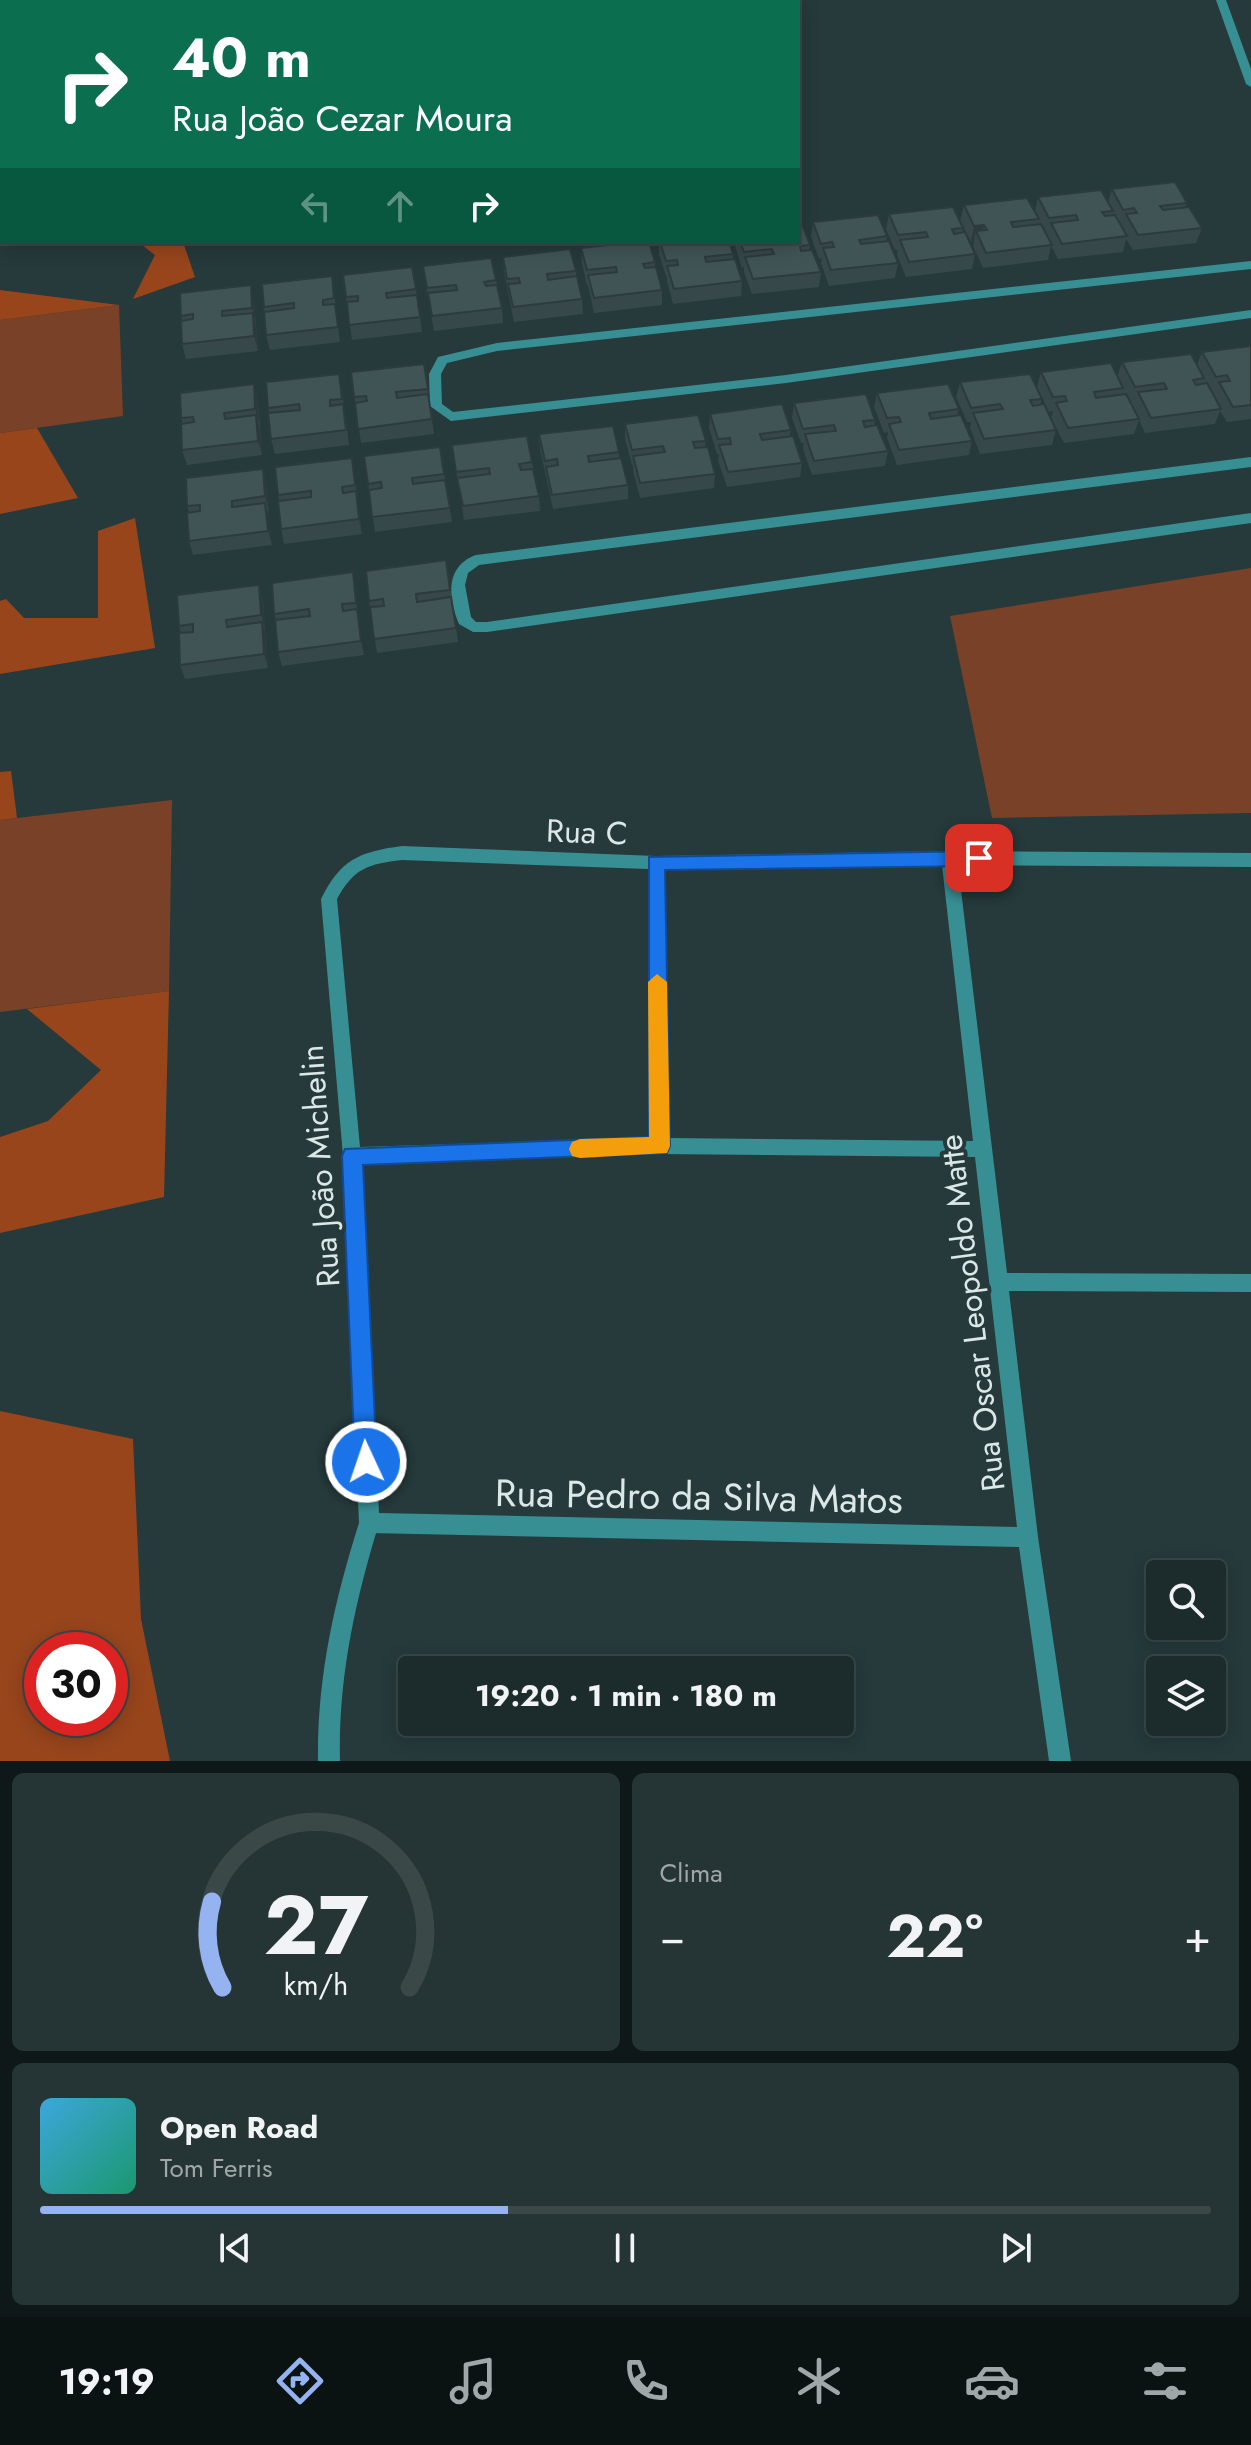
<!DOCTYPE html>
<html lang="pt">
<meta charset="utf-8">
<style>
body{margin:0;font-family:Jost,sans-serif;background:#253434;color:#f1f3f6;height:100vh;display:flex;flex-direction:column;font-size:30px;white-space:nowrap}
*{box-sizing:border-box;margin:0}
p{font-size:26px;color:#a0a7a9}
.icon{flex:none;width:44px;height:44px;fill:none;stroke:currentColor;stroke-width:2;stroke-linecap:round;stroke-linejoin:round}
.map{position:relative;height:1761px;overflow:hidden}
.side{display:flex;flex-direction:column;gap:12px;padding:12px;background:#0f1818;flex:1}
.side>*{flex:none}
.hud{position:absolute;left:0px;top:0px;width:800px;height:244px;box-shadow:0 4px 20px #0003,0 0 0 2px #3a4848;background:#0b6e4f;color:#fff;overflow:hidden}
.buttons{position:absolute;left:1146px;top:1560px;display:grid;gap:16px}
.buttons a{display:grid;place-items:center;width:80px;height:80px;border-radius:8px;background:#1c2c2c;box-shadow:0 4px 20px #0003,0 0 0 2px #3a4848;font-size:40px}
.speed{position:absolute;left:24px;top:1632px;display:flex;gap:16px;font-size:40px;font-weight:700;text-align:center}
.speed>*{display:grid;place-content:center;width:104px;height:104px;border-radius:50%;background:#1c2c2c;box-shadow:0 4px 20px #0003,0 0 0 2px #3a4848;line-height:1}
.speed .limit{border:12px solid #d22;background:#fff;color:#111}
.pin{position:absolute;display:grid;place-items:center;width:68px;height:68px;color:#fff;margin:-34px;border-radius:16px;box-shadow:0 4px 12px #0006}
.me{position:absolute;width:88px;margin:-44px;rotate:357deg;stroke-linejoin:round;filter:drop-shadow(0 0 6px #0008)}
.turn{display:flex;align-items:center;gap:28px;height:168px;padding:0 40px;font-size:36px}
.turn .icon{width:104px;height:104px;stroke-width:2.5}
.turn b{display:block;font-size:56px;line-height:68px}
.lanes{display:flex;align-items:center;height:76px;padding:0 40px;background:#0003;justify-content:center;gap:40px;direction:ltr}
.lanes .off{opacity:.35}
.big{font-size:60px;font-weight:700;line-height:1.1}
.side .card{flex:1;display:flex;flex-direction:column;justify-content:center;gap:12px;min-width:0;padding:0 28px;border-radius:12px;background:#253434}
.side .dial{align-items:center;gap:0}
.dial svg{height:208px;overflow:visible;fill:none;stroke:#3a4848;stroke-width:7;stroke-linecap:round;text-anchor:middle}
.dial text{fill:#f1f3f6;stroke:none}
.song{display:flex;align-items:center;gap:24px}
.cover{width:96px;height:96px;border-radius:12px;background:linear-gradient(135deg,hsl(200 70% 55%),hsl(160 70% 35%))}
.played{height:8px;border-radius:4px;background:linear-gradient(90deg,#95b2f1 40%,#3a4848 40%)}
.keys{display:flex;justify-content:space-around;direction:ltr}
.heat{display:flex;justify-content:space-between;align-items:center;font-size:44px;direction:ltr}
.side .tiles{flex:1;display:grid;gap:12px;grid-template-columns:1fr 1fr}
.card:last-child{grid-column:span 2}
.trip{position:absolute;left:398px;top:1656px;width:456px;height:80px;border-radius:8px;background:#1c2c2c;box-shadow:0 4px 20px #0003,0 0 0 2px #3a4848;font-weight:700;line-height:80px;text-align:center}
.menu{display:flex;height:128px;justify-content:space-around;align-items:center;background:#0b1212;color:#a0a7a9}
.menu .icon{width:56px;height:56px}
.menu .active{color:#95b2f1}
.menu b{font-size:36px;color:#f1f3f6}
.map>svg:first-child{display:block}
</style>
<div class="map">
<svg width="1251" height="1761" viewBox="0 0 1251 1761">
<rect width="100%" height="100%" fill="#263a3b"/>
<g fill="#794128">
<polygon points="119,305 123,416 0,433 0,320"/>
<polygon points="1251,568 1251,813 992,818 950,616"/>
<polygon points="172,800 169,991 0,1012 0,820"/>
</g>
<g fill="#98451c" fill-rule="evenodd">
<polygon points="138,242 183,242 195,277 133,299 155,255"/>
<polygon points="0,290 119,305 0,320"/>
<polygon points="37,428 78,498 0,514 0,433"/>
<polygon points="135,518 155,648 0,674 0,601 6,599 24,618 98,618 98,531"/>
<polygon points="11,771 17,818 0,820 0,772"/>
<polygon points="169,991 164,1197 0,1233 0,1137 48,1121 101,1070 27,1009"/>
<path d="M0 1411 133 1439 141 1619 170 1761H0ZM42 1650H110V1718H42Z"/>
</g>
<g fill="none" stroke-linecap="round" stroke-linejoin="round">
<path fill="#378f94" fill-rule="evenodd" d="M369 1513 376 1516 379 1523C355 1602 338 1678 340 1761H318C317 1678 334 1602 359 1523L362 1516Z"/>
<g fill="#378f94" fill-rule="evenodd">
<polygon points="1216,0 1226,0 1251,69 1251,87 1246,84"/>
<polygon points="1251,261 1251,269 497,351 447,363 441,374 442,404 453,412 786,375 1251,310 1251,318 786,383 451,421 430,406 429,374 438,357 497,343"/>
<path d="M1251 457V467L479 565 468 573 465 585 471 617 476 622H487L1251 513V523L487 632H473L459 624C448 598 445 566 476 555Z"/>
<path d="M402 846 656 856 949 851 1251 853V867L958 865 1007 1273 1251 1274V1292L1009 1291 1038 1537 1071 1761H1049L1019 1547 369 1533 362 1530 359 1523 343 1156 321 899C341 859 359 852 402 846ZM402 860 648 869 651 1138 360 1147 337 899C354 868 368 864 402 860ZM942 865 973 1141 669 1138 664 870ZM660 1154 975 1157 1017 1527 379 1513 361 1164Z"/>
</g>
</g>
<g fill="#37484a">
<polygon points="1112,189 1187,203 1185,208 1202,228 1196,243 1133,250 1126,239 1123,252 1058,259 1051,246 1048,260 983,268 973,246 974,241 971,242 960,221 964,205 1035,212 1038,197 1108,202"/>
<polygon points="889,214 963,228 962,233 975,254 972,269 906,277 897,255 898,250 895,250 886,229"/>
<polygon points="813,222 887,236 886,241 898,263 895,278 829,286 821,263 822,258 819,259 811,237"/>
<polygon points="659,242 729,242 733,254 733,259 742,281 741,296 673,304 667,281 667,276 666,276 659,254"/>
<polygon points="736,242 798,242 810,245 809,250 821,272 819,287 752,294 744,272 744,267 742,268 735,246"/>
<polygon points="581,248 655,262 655,268 662,290 662,305 594,313 588,285 587,285 582,263"/>
<polygon points="503,257 576,271 576,276 582,299 583,314 514,322 504,272"/>
<polygon points="343,275 416,289 422,332 352,340"/>
<polygon points="332,276 340,342 270,350 266,335 264,307"/>
<polygon points="496,280 502,308 503,323 434,331 425,281"/>
<polygon points="254,300 258,351 186,359 182,344 182,321 181,316"/>
<polygon points="1251,346 1251,419 1227,422 1220,411 1215,424 1145,433 1139,420 1134,434 1064,443 1051,418 1053,411 1049,412 1037,387 1041,372 1117,377 1122,362 1197,365 1202,352"/>
<polygon points="424,364 434,434 361,443 351,372"/>
<polygon points="960,382 1042,399 1040,405 1056,430 1052,445 980,454 970,428 971,422 967,422 956,397"/>
<polygon points="342,389 349,445 275,454 271,439 268,408"/>
<polygon points="877,393 959,409 957,415 972,441 969,455 897,465 887,438 888,432 884,433 874,407"/>
<polygon points="258,399 262,455 187,465 182,450 183,424 181,418"/>
<polygon points="794,403 875,420 874,426 888,451 885,466 812,475 803,449 804,443 801,443 792,418"/>
<polygon points="710,414 791,430 790,436 802,463 800,477 727,487 718,460 719,454 717,454 709,428"/>
<polygon points="625,424 706,441 705,447 715,474 714,488 640,498 633,471 633,465 632,465 625,439"/>
<polygon points="539,434 619,452 619,458 628,485 628,499 553,509 540,449"/>
<polygon points="452,445 532,462 539,496 540,511 464,520"/>
<polygon points="440,447 452,522 375,532 364,456"/>
<polygon points="354,472 362,534 284,544 281,529 279,501 278,495"/>
<polygon points="267,483 269,511 268,511 272,545 193,555 189,541 189,512 187,506"/>
<polygon points="446,560 458,642 377,653 369,601"/>
<polygon points="353,572 356,586 358,617 364,655 282,666 278,652 276,620 274,614"/>
<polygon points="263,599 265,629 264,629 266,636 268,668 185,679 180,665 181,633 179,626"/>
</g>
<g fill="#2d3b3c">
<polygon points="984,225 981,240 976,231 974,241 971,242 974,226"/>
<polygon points="251,285 254,300 256,323 252,308"/>
<polygon points="253,313 256,328 258,351 254,336"/>
<polygon points="254,384 258,399 259,424 255,409"/>
<polygon points="256,415 260,430 262,455 258,441"/>
<polygon points="263,469 267,483 269,511 265,496"/>
<polygon points="356,491 359,506 362,534 359,519"/>
<polygon points="265,503 269,517 272,545 268,531"/>
<polygon points="353,572 356,586 359,617 356,603"/>
<polygon points="259,585 263,599 265,629 261,615"/>
<polygon points="357,609 360,623 364,655 361,641"/>
<polygon points="262,622 266,636 268,668 264,654"/>
</g>
<g fill="#405456" stroke="#2d3b3c" stroke-width="2">
<polygon points="1175,182 1187,203 1160,206 1163,210 1189,207 1202,228 1138,235 1126,214 1137,213 1134,208 1123,210 1112,189"/>
<polygon points="1101,190 1113,211 1102,212 1105,216 1115,215 1127,236 1062,244 1051,223 1078,220 1076,215 1049,218 1038,197"/>
<polygon points="1027,198 1039,219 1011,222 1013,227 1041,224 1052,245 986,253 976,231 987,230 984,225 974,226 964,205"/>
<polygon points="953,207 963,228 952,229 954,234 965,232 975,254 909,262 900,240 928,237 926,232 898,235 889,214"/>
<polygon points="878,215 887,236 859,240 861,244 889,241 898,263 831,270 823,248 834,247 832,242 821,244 813,222"/>
<polygon points="798,224 802,224 810,245 800,246 801,251 812,250 821,272 753,279 745,257 774,254 772,249 744,252 740,242 798,242"/>
<polygon points="636,242 649,242 655,262 643,264 645,268 656,267 662,290 594,298 588,275 617,272 616,267 587,270 581,248"/>
<polygon points="660,242 729,242 733,254 705,257 706,262 735,259 742,281 674,289 667,266 678,265 677,260 666,261"/>
<polygon points="570,249 576,271 547,274 548,280 577,276 582,299 513,307 508,284 520,283 519,278 507,279 503,257"/>
<polygon points="491,258 496,280 484,282 486,286 497,285 502,308 432,316 428,293 457,290 456,285 427,288 423,266"/>
<polygon points="412,267 416,289 386,293 387,298 417,295 420,317 349,325 347,302 358,301 358,296 346,297 343,275"/>
<polygon points="332,276 334,298 323,300 323,305 335,304 338,327 266,335 264,312 294,308 294,303 264,307 262,284"/>
<polygon points="251,285 252,308 222,311 222,316 253,313 254,336 182,344 181,321 193,319 193,314 181,316 180,293"/>
<polygon points="1251,346 1251,405 1233,407 1219,382 1230,381 1227,375 1216,377 1202,352"/>
<polygon points="1191,354 1204,378 1193,380 1196,385 1207,383 1221,409 1151,418 1138,392 1167,389 1164,383 1135,387 1122,362"/>
<polygon points="1111,363 1123,388 1094,392 1096,398 1126,394 1139,419 1068,428 1056,403 1067,401 1065,396 1053,397 1041,372"/>
<polygon points="424,364 428,389 396,392 397,398 428,394 432,419 358,429 355,403 367,401 366,396 354,397 351,372"/>
<polygon points="339,374 342,399 330,400 330,406 343,404 346,430 271,439 268,413 300,410 299,404 268,408 266,382"/>
<polygon points="1030,374 1042,399 1030,400 1033,406 1044,404 1056,430 984,439 973,413 1003,409 1000,404 971,408 960,382"/>
<polygon points="254,384 255,409 224,413 225,419 256,415 258,441 182,450 181,424 194,422 193,417 181,418 180,393"/>
<polygon points="948,384 959,409 929,413 931,419 961,415 972,441 899,450 889,424 901,422 899,417 887,418 877,393"/>
<polygon points="866,394 875,420 863,421 865,427 877,425 888,451 814,461 805,434 836,431 834,425 803,429 794,403"/>
<polygon points="782,404 791,430 760,434 762,440 793,436 802,463 728,472 719,445 731,444 730,438 718,439 710,414"/>
<polygon points="698,415 706,441 693,442 695,448 708,447 715,474 640,483 633,456 665,452 663,446 632,450 625,424"/>
<polygon points="613,426 619,452 588,456 589,462 621,458 628,485 552,495 546,467 558,465 557,459 545,461 539,434"/>
<polygon points="527,436 532,462 519,464 521,470 533,469 539,496 463,506 457,478 490,474 489,468 456,472 452,445"/>
<polygon points="440,447 444,474 412,478 413,484 445,480 450,508 372,517 369,490 382,488 381,482 368,484 364,456"/>
<polygon points="352,458 355,485 342,487 343,493 356,491 359,519 281,529 278,501 311,497 311,491 278,495 275,467"/>
<polygon points="263,469 265,496 232,501 232,507 265,503 268,531 189,541 187,513 200,511 200,505 187,506 186,478"/>
<polygon points="446,560 450,590 416,594 417,602 451,597 456,628 374,639 370,607 384,606 383,599 369,601 366,571"/>
<polygon points="353,572 356,603 342,604 343,611 357,609 361,641 278,652 275,620 310,616 309,609 274,614 272,583"/>
<polygon points="259,585 261,615 226,620 227,627 262,622 264,654 180,665 179,633 193,632 193,624 179,626 177,595"/>
</g>
<polygon fill="#1a73e8" stroke="#114b97" stroke-width="2" points="979,851 988,858 979,866 665,870 670,1146 667,1153 363,1165 377,1462 374,1470 366,1473 358,1470 355,1462 342,1156 345,1149 649,1137 649,857"/>
<polygon fill="#f59e0b" points="657,974 667,982 670,1146 667,1153 580,1158 572,1156 569,1149 572,1142 580,1139 649,1137 648,982"/>
<g text-anchor="middle" dominant-baseline="central" stroke-width="8" stroke-linejoin="round" paint-order="stroke">
<g font-size="32" fill="#dce7e8" stroke="#263a3b">
<text transform="translate(587 832) rotate(2)">Rua C</text>
<text transform="translate(320 1166) rotate(-94)">Rua João Michelin</text>
<text transform="translate(972 1313) rotate(-97)">Rua Oscar Leopoldo Matte</text>
</g>
<g font-size="38" fill="#dce7e8" stroke="#263a3b">
<text transform="translate(699 1496) rotate(1)">Rua Pedro da Silva Matos</text>
</g>
</g>
</svg>
<div class="buttons">
<a><svg class="icon" aria-label="search" viewBox="0 0 24 24"><circle cx="10" cy="10" r="6"/><path d="M15 15l6 6"/></svg></a>
<a><svg class="icon" aria-label="layers" viewBox="0 0 24 24"><path d="M12 4l9 5-9 5-9-5zM3 14l9 5 9-5"/></svg></a>
</div>
<div class="speed"><div class="limit">30</div></div>
<div class="pin" style="left:979px;top:858px;background:#d93025"><svg class="icon" aria-label="arrive" viewBox="0 0 24 24"><path d="M6 21V4h12l-3 4 3 4H6"/></svg></div>
<svg class="me" style="left:366px;top:1462px" viewBox="-20 -20 40 40"><circle r="17" fill="#1a73e8" stroke="#fff" stroke-width="3"/><path d="M0-11L8 9 0 5-8 9z" fill="#fff"/></svg>
<div class="trip">19:20 · 1 min · 180 m</div>
<div class="hud">
<div class="turn"><svg class="icon" aria-label="right" viewBox="0 0 24 24"><path d="M7 20v-9h11M14 6l5 5-5 5"/></svg><div><b>40 m</b>Rua João Cezar Moura</div></div>
<div class="lanes"><svg class="icon off" aria-label="left" viewBox="0 0 24 24"><path d="M17 20v-9H6M10 6l-5 5 5 5"/></svg><svg class="icon off" aria-label="ahead" viewBox="0 0 24 24"><path d="M12 20V5M6 11l6-6 6 6"/></svg><svg class="icon" aria-label="right" viewBox="0 0 24 24"><path d="M7 20v-9h11M14 6l5 5-5 5"/></svg></div>
</div>
</div>
<section class="side">
<div class="tiles">
<div class="card dial"><svg viewBox="0 0 100 80">
<path d="M14 69A42 42 0 1 1 86 69"/>
<path d="M14 69A42 42 0 0 1 10 36" stroke="#95b2f1"/>
<text x="50" y="56" font-size="32" font-weight="700">27</text>
<text x="50" y="72" font-size="11">km/h</text>
</svg></div>
<div class="card"><p>Clima</p>
<div class="heat"><a>−</a><b class="big">22°</b><a>+</a></div>
</div>
<div class="card">
<div class="song"><i class="cover"></i><div><b>Open Road</b><p>Tom Ferris</p></div></div>
<div class="played"></div>
<div class="keys"><svg class="icon" aria-label="previous" viewBox="0 0 24 24"><path d="M18 5L8 12l10 7zM5 5v14"/></svg><svg class="icon" aria-label="pause" viewBox="0 0 24 24"><path d="M8 5v14M16 5v14"/></svg><svg class="icon" aria-label="next" viewBox="0 0 24 24"><path d="M6 5l10 7-10 7zM19 5v14"/></svg></div>
</div>
</div>
</section>
<nav class="menu">
<b>19:19</b>
<svg class="icon active" aria-label="directions" viewBox="0 0 24 24"><path d="M12 3l9 9-9 9-9-9zM9 14v-3h6M13 9l2 2-2 2"/></svg>
<svg class="icon" aria-label="music" viewBox="0 0 24 24"><path d="M9 18V5l10-2v13"/><circle cx="6" cy="18" r="3"/><circle cx="16" cy="16" r="3"/></svg>
<svg class="icon" aria-label="phone" viewBox="0 0 24 24"><path d="M5 4h4l2 5-3 2q2 4 5 5l2-3 5 2v4C11 20 4 13 5 4z"/></svg>
<svg class="icon" aria-label="climate" viewBox="0 0 24 24"><path d="M12 3v18M4 7l16 10M4 17L20 7"/></svg>
<svg class="icon" aria-label="car" viewBox="0 0 24 24"><path d="M5 17H2v-5l4-1 3-4h7l3 4 3 1v5h-3M9 17h6M6 11h13"/><circle cx="7" cy="17" r="2"/><circle cx="17" cy="17" r="2"/></svg>
<svg class="icon" aria-label="filters" viewBox="0 0 24 24"><path d="M4 7h16M4 17h16"/><circle cx="9" cy="7" r="2"/><circle cx="15" cy="17" r="2"/></svg>
</nav>
